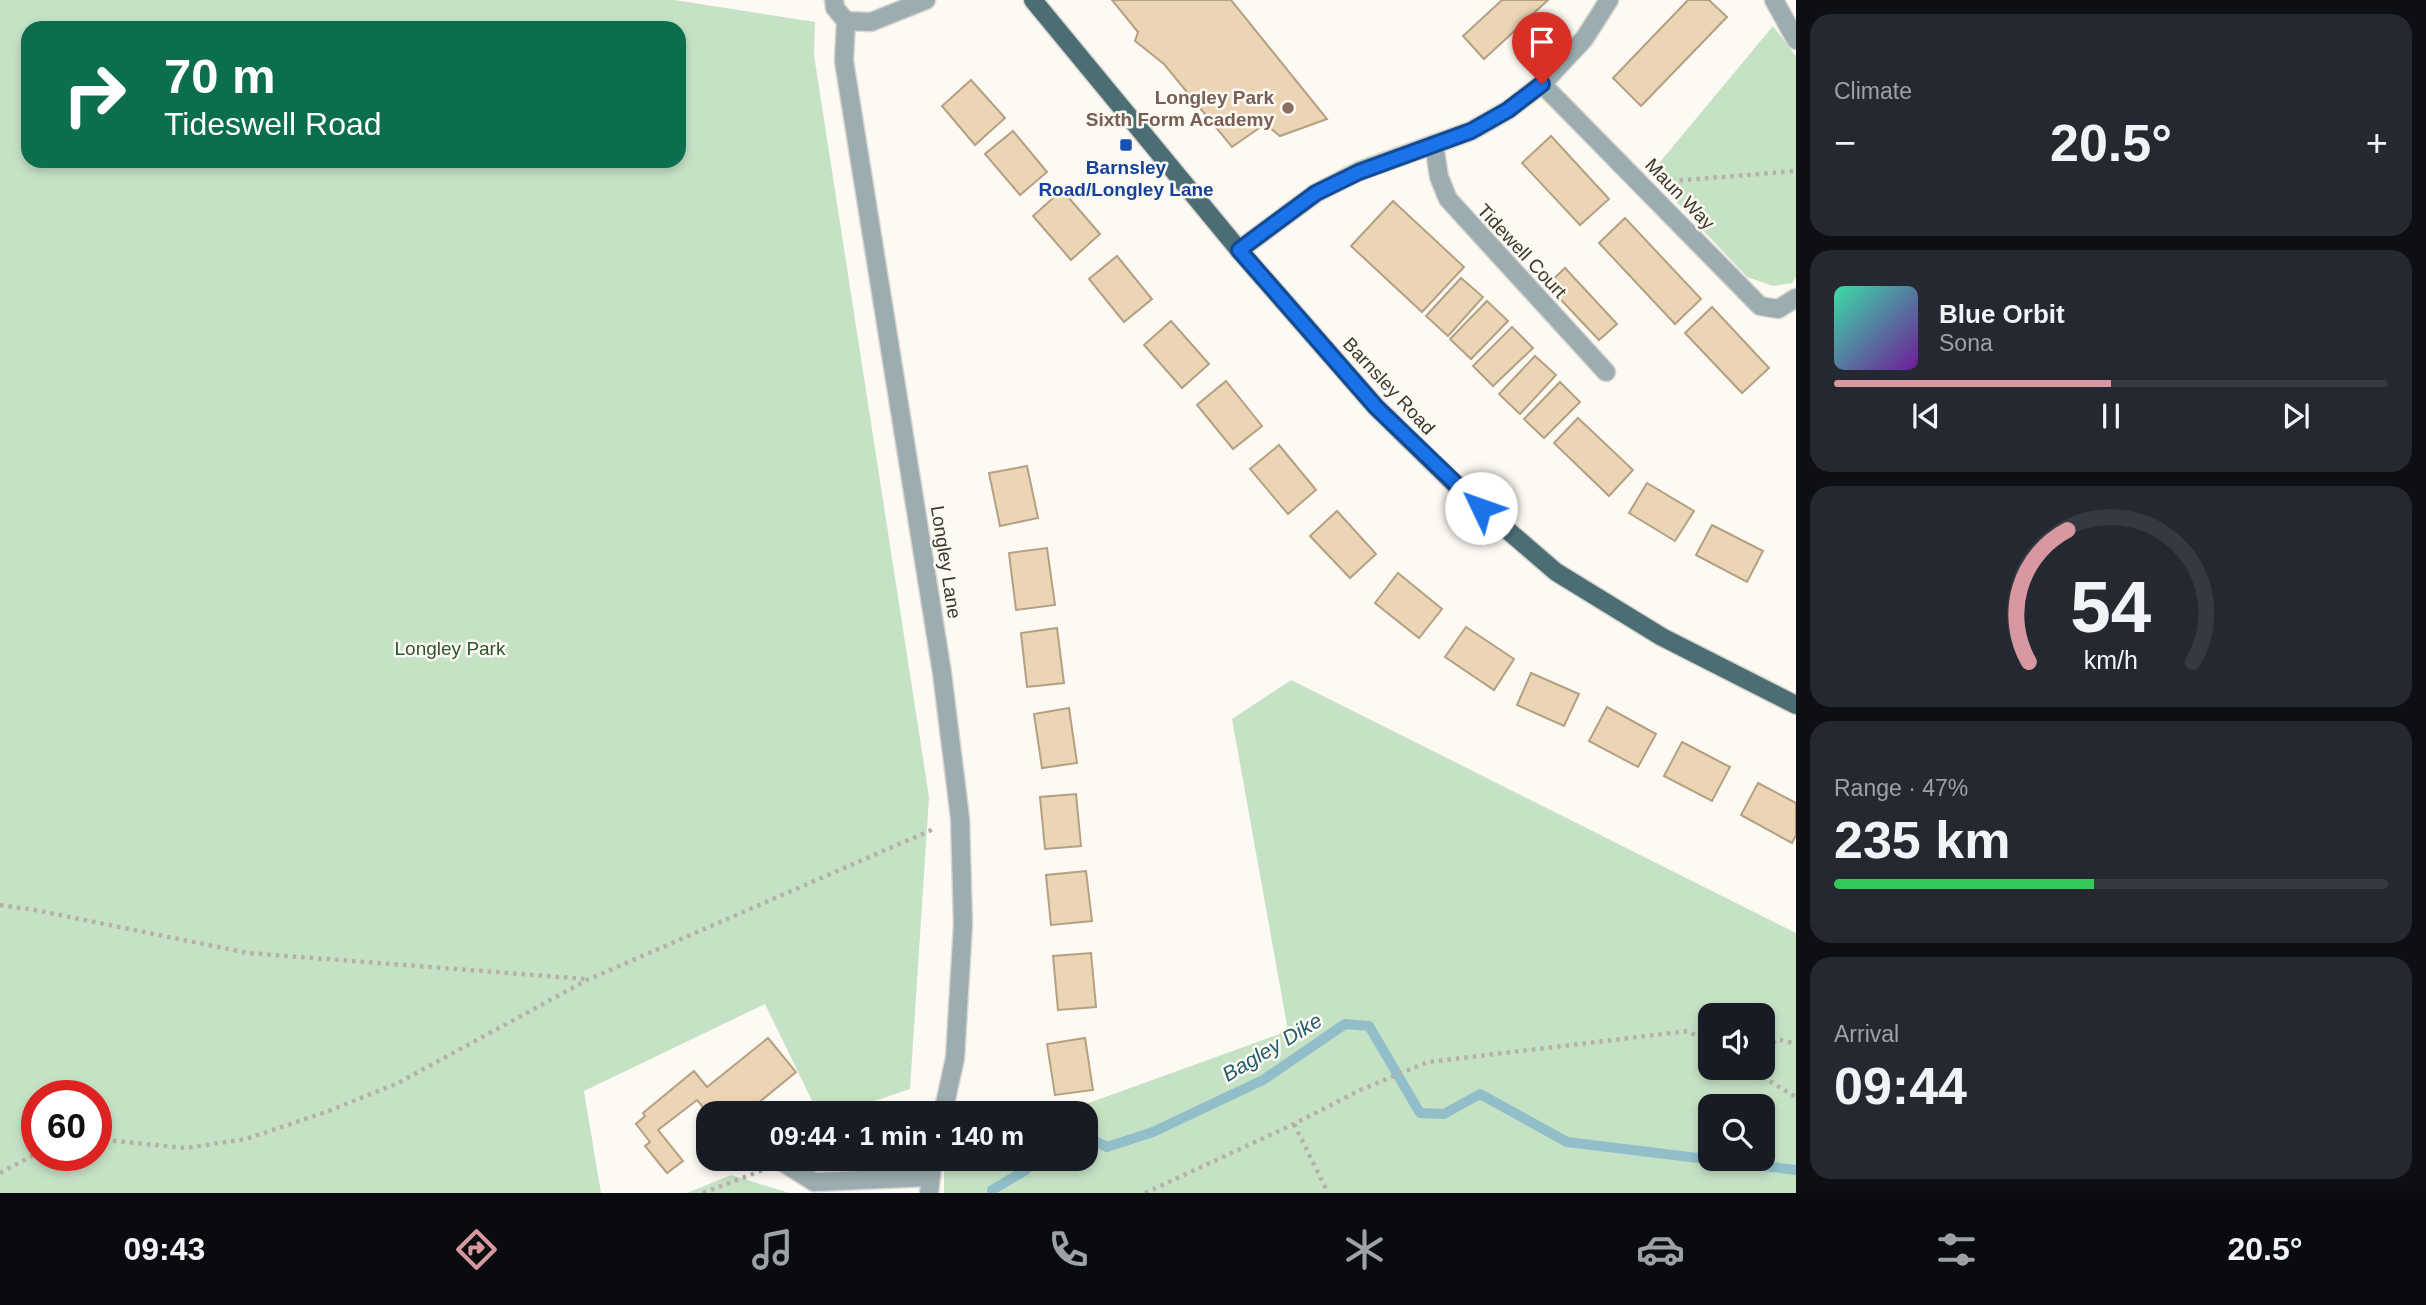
<!DOCTYPE html>
<meta charset="utf-8">
<style>
body{margin:0;font-family:Arial,sans-serif;background:#242831;color:#f1f3f6;height:100vh;display:flex;flex-direction:column;font-size:26px;white-space:nowrap}
*{box-sizing:border-box;margin:0}
p{font-size:23px;color:#9ea1a6}
.icon{flex:none;width:38px;height:38px;fill:none;stroke:currentColor;stroke-width:2;stroke-linecap:round;stroke-linejoin:round}
.map{position:relative;flex:1;overflow:hidden}
.side{display:flex;flex-direction:column;gap:14px;padding:14px;background:#0d0f14;width:630px}
.side>*{flex:none}
.banner{position:absolute;left:21px;top:21px;width:665px;height:147px;border-radius:21px;box-shadow:0 4px 10px #0003;background:#0b6e4f;color:#fff;overflow:hidden}
.controls{position:absolute;left:1698px;top:1003px;display:grid;gap:14px}
.controls a{display:grid;place-items:center;width:77px;height:77px;border-radius:14px;background:#171b24;box-shadow:0 4px 10px #0003;font-size:35px}
.speed{position:absolute;left:21px;top:1080px;display:flex;gap:14px;font-size:35px;font-weight:700;text-align:center}
.speed>*{display:grid;place-content:center;width:91px;height:91px;border-radius:50%;background:#171b24;box-shadow:0 4px 10px #0003;line-height:1}
.speed .limit{border:10px solid #d22;background:#fff;color:#111}
.pin{position:absolute;display:grid;place-items:center;width:60px;height:60px;color:#fff;margin:-72px -30px;border-radius:50% 50% 50% 0;rotate:-45deg;box-shadow:0 0 7px #0007}
.pin .icon{rotate:45deg}
.me{position:absolute;width:77px;margin:-38px;rotate:312deg;stroke-linejoin:round;filter:drop-shadow(0 0 5px #0008)}
.turn{display:flex;align-items:center;gap:24px;height:147px;padding:0 28px;font-size:32px}
.turn .icon{width:91px;height:91px;stroke-width:2.5}
.turn b{display:block;font-size:49px;line-height:60px}
.big{font-size:52px;font-weight:600;line-height:1.1}
.side .widget{flex:1;display:flex;flex-direction:column;justify-content:center;gap:10px;min-width:0;padding:0 24px;border-radius:21px;background:#242831}
.side .dial{align-items:center;gap:0}
.dial svg{height:182px;overflow:visible;fill:none;stroke:#363941;stroke-width:7;stroke-linecap:round;text-anchor:middle}
.dial text{fill:#f1f3f6;stroke:none}
.song{display:flex;align-items:center;gap:21px}
.cover{width:84px;height:84px;border-radius:10px;background:linear-gradient(135deg,hsl(160 70% 55%),hsl(280 70% 35%))}
.played{height:7px;border-radius:4px;background:linear-gradient(90deg,#d898a0 50%,#363941 50%)}
.keys{display:flex;justify-content:space-around;direction:ltr}
.heat{display:flex;justify-content:space-between;align-items:center;font-size:38px;direction:ltr}
.charge{height:10px;border-radius:5px;background:linear-gradient(90deg,#34c759 47%,#363941 0)}
.trip{position:absolute;left:696px;top:1101px;width:402px;height:70px;border-radius:21px;background:#171b24;box-shadow:0 4px 10px #0003;font-weight:600;line-height:70px;text-align:center}
.menu{display:flex;height:112px;justify-content:space-around;align-items:center;background:#090b0e;color:#9ea1a6}
.menu .icon{width:49px;height:49px}
.menu .selected{color:#d898a0}
.menu b{font-size:32px;color:#f1f3f6}
main{display:flex;flex:1;min-height:0}
.map>svg:first-child{display:block}
</style>
<main>
<div class="map">
<svg width="1796" height="1193" viewBox="0 0 1796 1193">
<rect width="100%" height="100%" fill="#fdf9f3"/>
<g fill="#c6e2c5" fill-rule="evenodd">
<path d="M0 0H674L815 22 814 55 929 797 910 1089 839 1113H818L765 1004 584 1091 601 1193H0ZM679 28V161H28V28ZM37 1096H96V1155H37Z"/>
<polygon points="1773,26 1796,56 1796,277 1792,283 1773,286 1747,277 1650,174"/>
<path d="M1291 680 1796 933V1193H944V1159L1087 1158V1113H1061L1288 1031 1232 719ZM1762 1015V1068H1710V1015ZM1762 1106V1158H1710V1106Z"/>
<polygon points="731,1175 789,1193 687,1193"/>
</g>
<g fill="none" stroke-linecap="round" stroke-linejoin="round">
<g stroke="#91bec9" stroke-width="10">
<polyline points="1087,1137 1107,1147 1153,1132 1263,1080 1345,1024 1369,1026 1420,1113 1444,1114 1480,1094 1567,1142 1796,1170"/>
<polyline points="992,1190 1026,1170 1036,1158"/>
</g>
</g>
<g fill="#ebd5b4" stroke="#b4a082" stroke-width="2">
<polygon points="1112,0 1231,0 1327,119 1280,136 1265,124 1232,147 1164,64 1135,41 1138,32"/>
<polygon points="1502,0 1548,0 1484,59 1463,36"/>
<polygon points="1688,0 1709,0 1727,17 1641,106 1613,78"/>
<polygon points="971,80 1005,118 975,145 942,106"/>
<polygon points="1013,131 1047,172 1020,195 985,154"/>
<polygon points="1551,136 1609,199 1580,225 1522,163"/>
<polygon points="1062,190 1100,234 1071,260 1033,216"/>
<polygon points="1393,201 1464,267 1422,312 1351,246"/>
<polygon points="1625,218 1701,299 1675,324 1599,243"/>
<polygon points="1117,256 1152,299 1124,322 1089,279"/>
<polygon points="1565,268 1617,324 1599,340 1547,285"/>
<polygon points="1461,278 1483,297 1448,336 1426,316"/>
<polygon points="1487,301 1508,321 1471,359 1450,339"/>
<polygon points="1712,307 1769,368 1742,393 1685,333"/>
<polygon points="1171,321 1209,364 1182,388 1144,345"/>
<polygon points="1512,327 1533,348 1493,386 1473,366"/>
<polygon points="1535,356 1556,375 1520,414 1499,394"/>
<polygon points="1226,381 1262,426 1233,449 1197,405"/>
<polygon points="1560,382 1580,402 1544,438 1524,419"/>
<polygon points="1578,418 1633,470 1609,496 1554,443"/>
<polygon points="1279,445 1316,490 1288,514 1250,469"/>
<polygon points="1027,466 1038,518 1000,526 989,473"/>
<polygon points="1647,483 1694,511 1675,541 1629,513"/>
<polygon points="1337,511 1376,554 1350,578 1310,536"/>
<polygon points="1712,525 1763,551 1747,582 1696,555"/>
<polygon points="1047,548 1055,605 1016,610 1009,553"/>
<polygon points="1398,573 1442,609 1419,638 1375,603"/>
<polygon points="1466,627 1514,659 1494,690 1445,657"/>
<polygon points="1057,628 1064,683 1027,687 1021,633"/>
<polygon points="1531,673 1579,694 1564,726 1517,705"/>
<polygon points="1607,707 1656,734 1638,767 1589,741"/>
<polygon points="1069,708 1077,763 1042,768 1034,714"/>
<polygon points="1682,742 1730,767 1712,801 1664,776"/>
<polygon points="1758,783 1796,803 1796,835 1792,843 1741,815"/>
<polygon points="1076,794 1081,846 1045,849 1040,797"/>
<polygon points="1086,871 1092,921 1051,925 1046,875"/>
<polygon points="1091,953 1096,1007 1058,1010 1053,956"/>
<polygon points="768,1038 796,1072 746,1113 709,1114 697,1100 658,1130 683,1161 667,1173 645,1146 650,1142 636,1124 645,1116 643,1113 694,1071 707,1087"/>
<polygon points="1085,1038 1093,1090 1055,1095 1047,1044"/>
</g>
<g fill="none" stroke-linecap="round" stroke-linejoin="round">
<defs>
<g id="service">
<polyline points="1434,144 1439,177 1448,199 1606,372"/>
<polyline points="784,1163 814,1182 930,1177"/>
</g>
<g id="minor">
<polyline points="1774,0 1796,40"/>
<polyline points="1542,84 1760,306 1778,309 1796,298"/>
<polyline points="1239,250 1316,193 1359,171 1471,131 1508,110 1542,84 1584,39 1609,0"/>
</g>
<g id="tertiary">
<polyline points="834,0 835,8 846,21 844,61 942,673 960,818 963,924 955,1058 943,1113"/>
<polyline points="846,21 871,22 926,0"/>
<polyline points="929,1193 933,1158"/>
</g>
<polyline id="primary" points="1033,0 1239,250 1376,407 1463,492 1556,572 1662,637 1796,705"/>
</defs>
<use href="#service" stroke="#dbd6cf" stroke-width="21"/>
<use href="#minor" stroke="#dbd6cf" stroke-width="21"/>
<use href="#tertiary" stroke="#dbd6cf" stroke-width="21"/>
<use href="#primary" stroke="#dbd6cf" stroke-width="21"/>
<g stroke="#b6b1a8" stroke-width="4.5" stroke-dasharray="3.5 5" stroke-linecap="butt">
<polyline points="1671,181 1796,171"/>
<polyline points="0,905 35,910 248,953 586,979"/>
<polyline points="1762,1056 1777,1039 1796,1044"/>
<polyline points="1748,1068 1796,1097"/>
<polyline points="1294,1124 1328,1193"/>
<polyline points="96,1142 116,1141 185,1148 246,1139 326,1112 398,1083 587,980 936,828"/>
<polyline points="0,1173 37,1153"/>
<polyline points="703,1193 763,1170"/>
<polyline points="1145,1193 1294,1124 1360,1090 1428,1062 1688,1031 1710,1044"/>
</g>
<use href="#service" stroke="#9badb1" stroke-width="18"/>
<use href="#minor" stroke="#9badb1" stroke-width="18"/>
<use href="#tertiary" stroke="#9badb1" stroke-width="18"/>
<use href="#primary" stroke="#4b6e75" stroke-width="18"/>
</g>
<g fill="none" stroke-linecap="round" stroke-linejoin="round">
<defs>
<polyline id="route" points="1481,508 1376,407 1239,250 1316,193 1359,172 1471,131 1508,110 1542,84"/>
</defs>
<use href="#route" stroke="#114b97" stroke-width="18"/>
<use href="#route" stroke="#1a73e8" stroke-width="12"/>
</g>
<circle fill="#8d6e63" stroke="#fdf9f3" stroke-width="2.5" cx="1288" cy="108" r="7"/>
<rect fill="#1a4fb4" stroke="#fdf9f3" stroke-width="2.5" x="1119" y="138" width="14" height="14" rx="3.5"/>
<g text-anchor="middle" dominant-baseline="central" stroke-width="5" stroke-linejoin="round" paint-order="stroke">
<g font-size="19" font-weight="bold" fill="#785e54" stroke="#fdf9f3" text-anchor="end">
<text x="1274" y="97">Longley Park<tspan x="1274" dy="22">Sixth Form Academy</tspan></text>
</g>
<g font-size="19" font-weight="bold" fill="#164399" stroke="#fdf9f3">
<text x="1126" y="167">Barnsley<tspan x="1126" dy="22">Road/Longley Lane</tspan></text>
</g>
<g font-size="19" fill="#3e382a" stroke="#fdf9f3">
<text transform="translate(1680 194) rotate(46)">Maun Way</text>
<text transform="translate(1522 251) rotate(47)">Tidewell Court</text>
<text transform="translate(1389 386) rotate(47)">Barnsley Road</text>
<text transform="translate(946 562) rotate(81)">Longley Lane</text>
</g>
<g font-size="19" fill="#2d562d" stroke="#fdf9f3">
<text x="450" y="648">Longley Park</text>
</g>
<g font-size="21" font-style="italic" fill="#215d6a" stroke="#fdf9f3">
<text transform="translate(1272 1047) rotate(-31)">Bagley Dike</text>
</g>
</g>
</svg>
<div class="controls">
<a><svg class="icon" aria-label="sound" viewBox="0 0 24 24"><path d="M4 9h4l5-4v14l-5-4H4zM17 9q2 3 0 6"/></svg></a>
<a><svg class="icon" aria-label="search" viewBox="0 0 24 24"><circle cx="10" cy="10" r="6"/><path d="M15 15l6 6"/></svg></a>
</div>
<div class="speed"><div class="limit">60</div></div>
<div class="pin" style="left:1542px;top:84px;background:#d93025"><svg class="icon" aria-label="arrive" viewBox="0 0 24 24"><path d="M6 21V4h12l-3 4 3 4H6"/></svg></div>
<svg class="me" style="left:1481px;top:508px" viewBox="-20 -20 40 40"><circle r="19" fill="#fff"/><path d="M0-13L10 11 0 6-10 11z" fill="#1a73e8"/></svg>
<div class="trip">09:44 · 1 min · 140 m</div>
<div class="banner">
<div class="turn"><svg class="icon" aria-label="right" viewBox="0 0 24 24"><path d="M7 20v-9h11M14 6l5 5-5 5"/></svg><div><b>70 m</b>Tideswell Road</div></div>
</div>
</div>
<section class="side">
<div class="widget"><p>Climate</p>
<div class="heat"><a>−</a><b class="big">20.5°</b><a>+</a></div>
</div>
<div class="widget">
<div class="song"><i class="cover"></i><div><b>Blue Orbit</b><p>Sona</p></div></div>
<div class="played"></div>
<div class="keys"><svg class="icon" aria-label="previous" viewBox="0 0 24 24"><path d="M18 5L8 12l10 7zM5 5v14"/></svg><svg class="icon" aria-label="pause" viewBox="0 0 24 24"><path d="M8 5v14M16 5v14"/></svg><svg class="icon" aria-label="next" viewBox="0 0 24 24"><path d="M6 5l10 7-10 7zM19 5v14"/></svg></div>
</div>
<div class="widget dial"><svg viewBox="0 0 100 80">
<path d="M14 69A42 42 0 1 1 86 69"/>
<path d="M14 69A42 42 0 0 1 31 11" stroke="#d898a0"/>
<text x="50" y="56" font-size="32" font-weight="700">54</text>
<text x="50" y="72" font-size="11">km/h</text>
</svg></div>
<div class="widget"><p>Range · 47%</p><b class="big">235 km</b><div class="charge"></div></div>
<div class="widget"><p>Arrival</p><b class="big">09:44</b></div>
</section>
</main>
<nav class="menu">
<b>09:43</b>
<svg class="icon selected" aria-label="directions" viewBox="0 0 24 24"><path d="M12 3l9 9-9 9-9-9zM9 14v-3h6M13 9l2 2-2 2"/></svg>
<svg class="icon" aria-label="music" viewBox="0 0 24 24"><path d="M9 18V5l10-2v13"/><circle cx="6" cy="18" r="3"/><circle cx="16" cy="16" r="3"/></svg>
<svg class="icon" aria-label="phone" viewBox="0 0 24 24"><path d="M5 4h4l2 5-3 2q2 4 5 5l2-3 5 2v4C11 20 4 13 5 4z"/></svg>
<svg class="icon" aria-label="climate" viewBox="0 0 24 24"><path d="M12 3v18M4 7l16 10M4 17L20 7"/></svg>
<svg class="icon" aria-label="car" viewBox="0 0 24 24"><path d="M5 17H2v-5l4-1 3-4h7l3 4 3 1v5h-3M9 17h6M6 11h13"/><circle cx="7" cy="17" r="2"/><circle cx="17" cy="17" r="2"/></svg>
<svg class="icon" aria-label="filters" viewBox="0 0 24 24"><path d="M4 7h16M4 17h16"/><circle cx="9" cy="7" r="2"/><circle cx="15" cy="17" r="2"/></svg>
<b>20.5°</b>
</nav>
